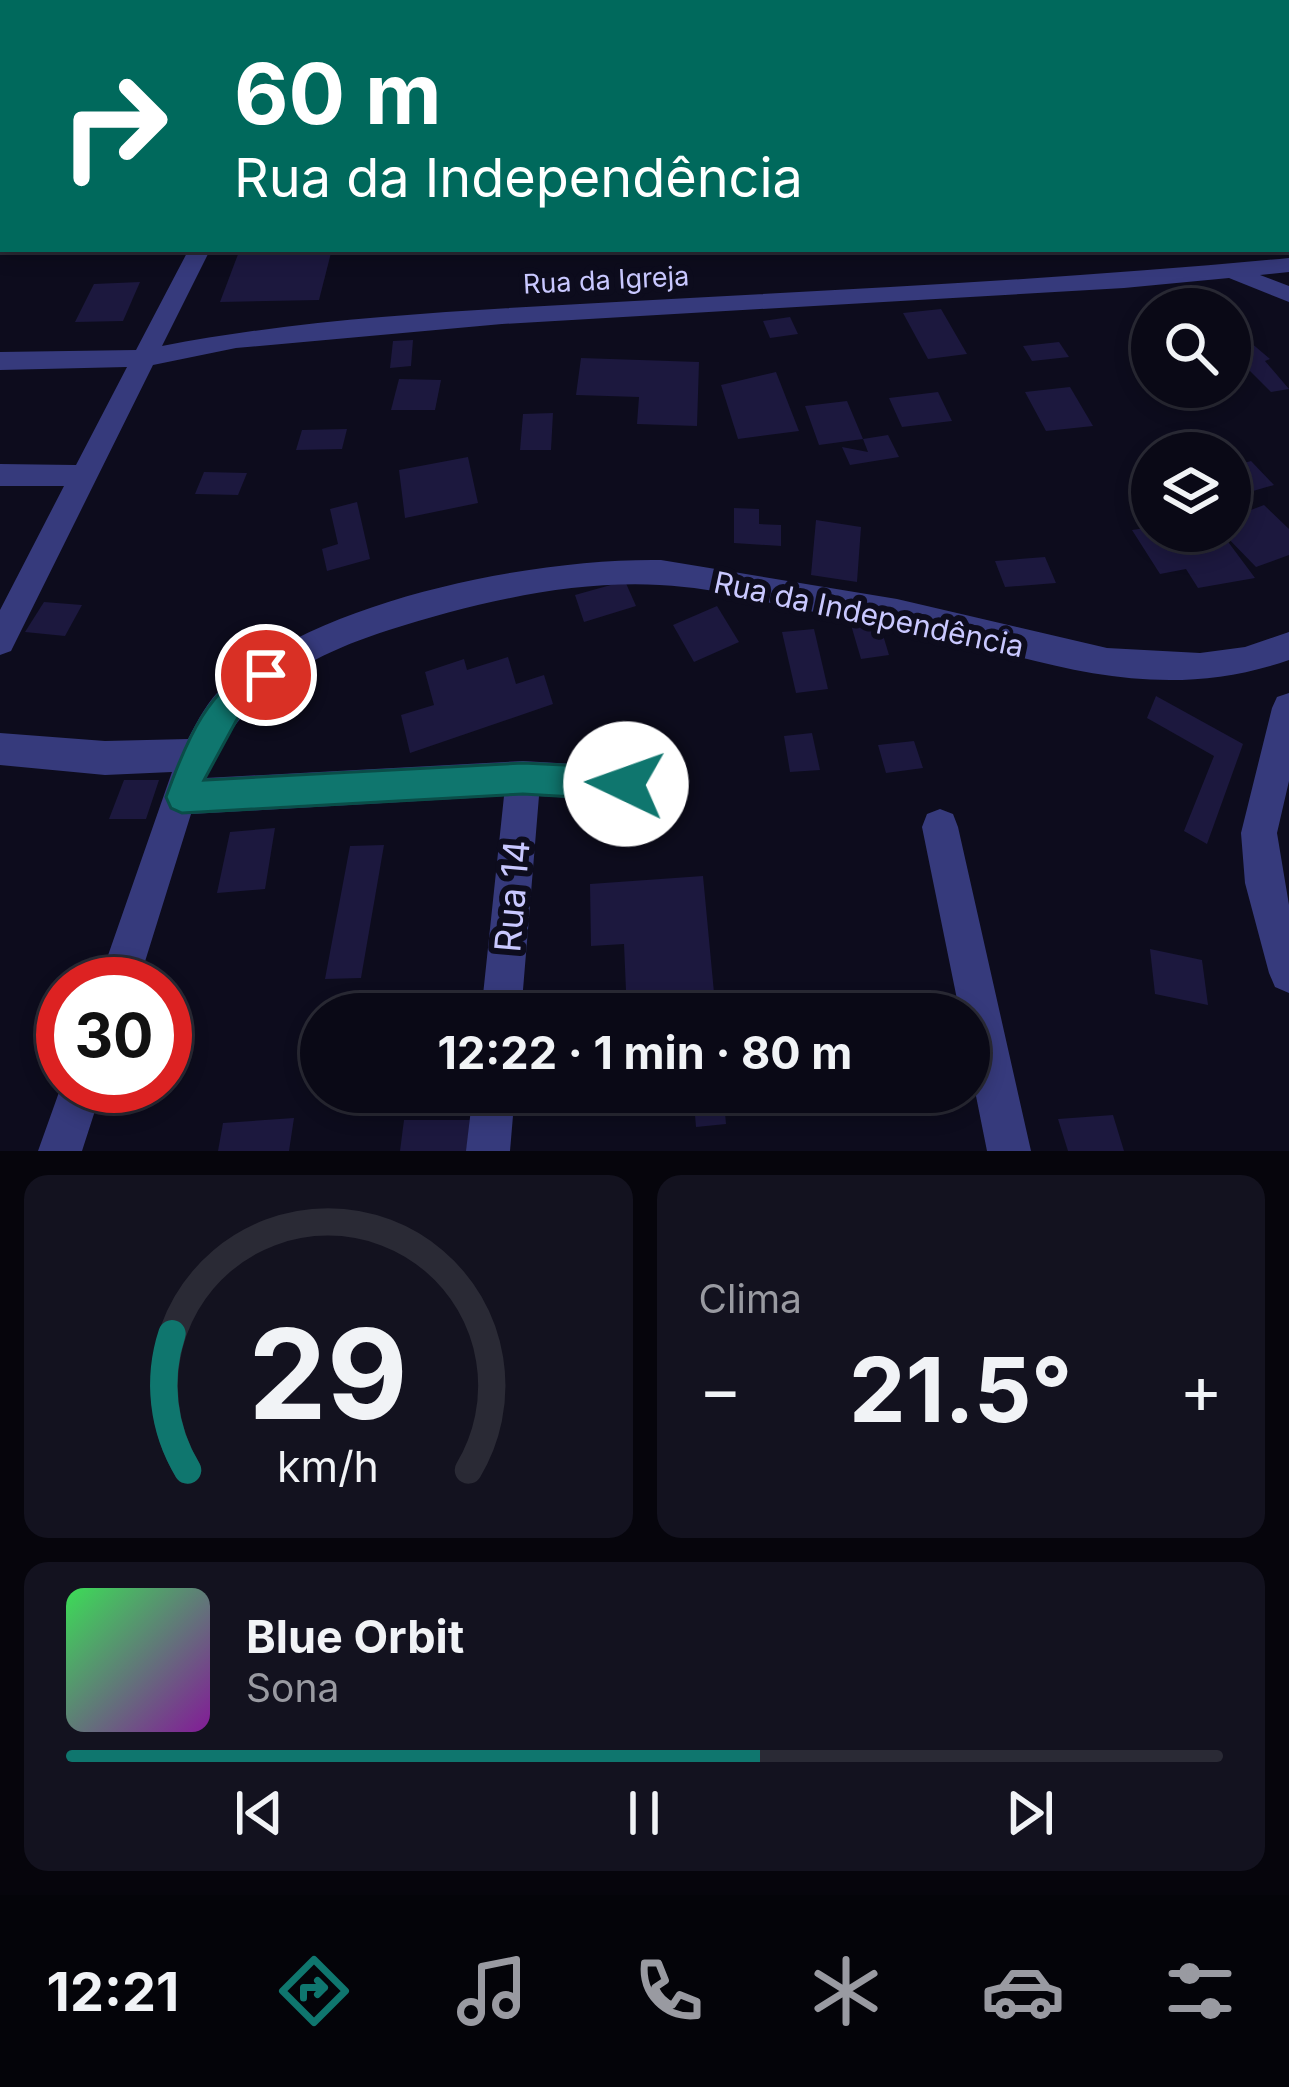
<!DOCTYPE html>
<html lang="pt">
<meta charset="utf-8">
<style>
body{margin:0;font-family:Inter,sans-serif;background:#13121f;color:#f1f3f6;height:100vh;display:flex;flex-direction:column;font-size:45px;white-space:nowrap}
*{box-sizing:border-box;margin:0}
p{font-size:39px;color:#999aa1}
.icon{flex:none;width:66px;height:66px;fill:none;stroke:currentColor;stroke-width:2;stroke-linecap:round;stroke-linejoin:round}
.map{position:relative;height:1151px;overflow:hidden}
.sheet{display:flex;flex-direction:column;gap:24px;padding:24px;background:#06050c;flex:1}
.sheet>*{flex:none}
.top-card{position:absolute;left:0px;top:0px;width:1290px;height:252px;box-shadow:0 6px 18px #0003,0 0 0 3px #2a2a35;background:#00695c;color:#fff;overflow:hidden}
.buttons{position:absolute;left:1131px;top:288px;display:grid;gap:24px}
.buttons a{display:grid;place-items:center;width:120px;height:120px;border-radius:50%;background:#0a0916;box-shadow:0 6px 18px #0003,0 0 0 3px #2a2a35;font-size:60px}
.speed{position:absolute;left:36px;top:957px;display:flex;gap:24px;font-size:60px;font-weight:700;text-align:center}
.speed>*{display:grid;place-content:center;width:156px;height:156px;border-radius:50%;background:#0a0916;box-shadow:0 6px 18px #0003,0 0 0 3px #2a2a35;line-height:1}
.speed .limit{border:18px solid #d22;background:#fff;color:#111}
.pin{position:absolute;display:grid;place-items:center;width:102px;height:102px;color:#fff;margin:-51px;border:6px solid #fff;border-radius:50%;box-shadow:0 3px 12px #0007}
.me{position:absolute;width:132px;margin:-66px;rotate:273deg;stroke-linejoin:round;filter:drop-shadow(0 0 9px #0008)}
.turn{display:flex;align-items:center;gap:42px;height:252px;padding:0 36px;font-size:54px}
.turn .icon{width:156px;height:156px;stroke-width:2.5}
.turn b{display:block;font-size:84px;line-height:102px}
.big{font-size:90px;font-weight:700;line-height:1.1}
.sheet .card{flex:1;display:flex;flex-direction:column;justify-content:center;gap:18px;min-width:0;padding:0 42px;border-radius:24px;background:#13121f}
.sheet .dial{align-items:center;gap:0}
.dial svg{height:312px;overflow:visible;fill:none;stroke:#2a2a35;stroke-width:7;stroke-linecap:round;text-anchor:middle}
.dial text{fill:#f1f3f6;stroke:none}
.song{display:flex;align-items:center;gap:36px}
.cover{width:144px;height:144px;border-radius:18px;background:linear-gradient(135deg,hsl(130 70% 55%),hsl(290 70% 35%))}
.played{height:12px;border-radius:6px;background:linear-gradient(90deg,#0f766e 60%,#2a2a35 60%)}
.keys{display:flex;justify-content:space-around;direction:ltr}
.heat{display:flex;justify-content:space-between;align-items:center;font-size:66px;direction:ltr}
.sheet .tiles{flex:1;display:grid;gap:24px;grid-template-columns:1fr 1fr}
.card:last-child{grid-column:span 2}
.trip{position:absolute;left:300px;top:993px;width:690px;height:120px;border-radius:60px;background:#0a0916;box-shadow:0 6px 18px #0003,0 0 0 3px #2a2a35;font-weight:700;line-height:120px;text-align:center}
.menu{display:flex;height:192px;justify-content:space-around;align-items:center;background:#040409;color:#999aa1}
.menu .icon{width:84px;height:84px}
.menu .current{color:#0f766e}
.menu b{font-size:54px;color:#f1f3f6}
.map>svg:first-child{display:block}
</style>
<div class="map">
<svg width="1289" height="1151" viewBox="0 0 1289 1151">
<rect width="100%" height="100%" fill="#0d0c1d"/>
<g fill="#1c183e">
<polygon points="240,249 332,249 319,300 220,302"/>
<polygon points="140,282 123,321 75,322 94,284"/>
<polygon points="941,309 967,354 928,359 903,313"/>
<polygon points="790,317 798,334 770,338 763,321"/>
<polygon points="1230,325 1270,359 1265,361 1289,389 1271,392 1245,366 1230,371"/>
<polygon points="413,340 411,366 390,368 393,341"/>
<polygon points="1059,342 1069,357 1032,361 1023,346"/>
<polygon points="581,358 699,362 697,426 637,424 639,397 576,395"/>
<polygon points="776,372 799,431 738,439 721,385"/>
<polygon points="399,379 441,380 435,410 391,410"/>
<polygon points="1070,387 1093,426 1046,431 1025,392"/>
<polygon points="938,392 952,421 902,427 889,398"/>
<polygon points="847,401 863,439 888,435 899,457 850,465 842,447 868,452 863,439 819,445 805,406"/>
<polygon points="553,413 551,450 520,450 523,414"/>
<polygon points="347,429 342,449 296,450 302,430"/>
<polygon points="468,457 478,503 405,518 399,470"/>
<polygon points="1251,461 1274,485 1246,493 1230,476 1230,467"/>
<polygon points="204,472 247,473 238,495 195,494"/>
<polygon points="357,502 370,559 327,571 322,549 338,544 330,509"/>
<polygon points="1264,505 1289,529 1289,555 1256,567 1221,531 1230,531 1230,518"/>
<polygon points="734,508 759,509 759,524 781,525 781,546 734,543"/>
<polygon points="816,520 861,527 857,582 811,575"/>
<polygon points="1152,527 1152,531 1220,531 1255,578 1198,588 1186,569 1160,574 1132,530"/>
<polygon points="1045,557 1056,583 1005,587 995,561"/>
<polygon points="625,581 636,606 584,622 575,595"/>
<polygon points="44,602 82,605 65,636 25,632"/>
<polygon points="717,606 739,642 694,662 673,625"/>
<polygon points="877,615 889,655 861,659 849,618"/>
<polygon points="814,629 828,689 796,693 782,632"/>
<polygon points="508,657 516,684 544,675 553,704 410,753 401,715 434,705 425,672 464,659 467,670"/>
<polygon points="1156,696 1243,744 1207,844 1184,831 1214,756 1147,718"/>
<polygon points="812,733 820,770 790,772 784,736"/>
<polygon points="914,741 923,768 886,773 878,745"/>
<polygon points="124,780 159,780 146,819 109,819"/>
<polygon points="275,828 265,889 217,893 230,832"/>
<polygon points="384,845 361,978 325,979 350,846"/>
<polygon points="703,876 716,1014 627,1014 624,944 591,946 590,884"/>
<polygon points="1150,949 1202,960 1208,1005 1155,994"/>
<polygon points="693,1092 723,1092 726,1124 696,1127"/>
<polygon points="1113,1115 1124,1151 1068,1151 1058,1119"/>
<polygon points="294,1118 289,1151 218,1151 223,1123"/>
<polygon points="404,1120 470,1120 467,1151 400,1151"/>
</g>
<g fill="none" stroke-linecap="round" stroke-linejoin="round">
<g fill="#363a7c" fill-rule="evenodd">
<polygon points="1113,0 1131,0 1133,3 1115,3"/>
<rect x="0" y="11" width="3" height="10"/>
<polygon points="1287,105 1289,106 1289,118 1287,117"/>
<path d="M189 249 209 252 162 346C317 316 477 310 634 301 852 289 1071 279 1289 258V272L1260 275 1289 286V302L1229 278 1124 288 502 324 236 348 153 365 11 651 0 655V610L64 486H0V464L76 465 127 367 0 370V352L136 350Z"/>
<path d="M661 560 897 599 1107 648 1200 653 1245 647 1289 632V660C1159 705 1052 665 925 632 887 622 847 618 809 611 767 603 726 591 684 587 586 576 481 601 389 630 305 657 240 694 205 778L523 761 626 767 638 772 644 784 638 796 626 801 539 796 521 1014H481L504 796 191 814 138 984H98L172 772 105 775 0 765V733L105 741 188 739C198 720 208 700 224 686 321 599 534 558 661 560Z"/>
<polygon points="1289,693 1289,781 1277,833 1289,905 1289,993 1275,987 1269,973 1245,883 1241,833 1272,708 1277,697"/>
<polygon points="940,809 953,814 958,827 1031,1151 987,1151 969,1061 969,1014 960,1014 922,827 927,814"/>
<polygon points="63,1081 63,1086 103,1086 82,1151 38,1151"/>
<polygon points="473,1092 515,1092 510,1151 466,1151"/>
</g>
<g fill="#ae4ffe" fill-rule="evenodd">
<polygon points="1171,0 1190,0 1192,3 1173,3"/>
<polygon points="1215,0 1234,0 1236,3 1217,3"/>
<rect x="1287" y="34" width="2" height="11"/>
<rect x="1287" y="63" width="2" height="11"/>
</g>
</g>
<path fill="#0f766e" stroke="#0a4d48" stroke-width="3" d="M266 661 276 665 280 675 276 684 242 710 204 780 523 763 626 768 637 773 642 784 637 795 626 800 523 794 182 813 171 808 166 797C185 744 209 682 266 661Z"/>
<g text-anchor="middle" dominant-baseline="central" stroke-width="12" stroke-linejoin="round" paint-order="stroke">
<g font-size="27" fill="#c9c8ff" stroke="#0d0c1d">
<text transform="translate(606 280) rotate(-3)">Rua da Igreja</text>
</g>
<g font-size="30" fill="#c9c8ff" stroke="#0d0c1d">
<text transform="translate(869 614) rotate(12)">Rua da Independência</text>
</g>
<g font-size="36" fill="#c9c8ff" stroke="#0d0c1d">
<text transform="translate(512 896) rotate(-85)">Rua 14</text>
</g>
</g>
</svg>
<div class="buttons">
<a><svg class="icon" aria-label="search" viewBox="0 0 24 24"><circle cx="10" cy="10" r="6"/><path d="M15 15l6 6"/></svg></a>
<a><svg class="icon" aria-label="layers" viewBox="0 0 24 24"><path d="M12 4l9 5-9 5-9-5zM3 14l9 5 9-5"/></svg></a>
</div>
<div class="speed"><div class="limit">30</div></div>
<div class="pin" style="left:266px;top:675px;background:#d93025"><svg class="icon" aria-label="arrive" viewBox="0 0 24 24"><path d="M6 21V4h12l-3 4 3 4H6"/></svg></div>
<svg class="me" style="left:626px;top:784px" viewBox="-20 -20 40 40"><circle r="19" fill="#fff"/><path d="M0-13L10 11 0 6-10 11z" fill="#0f766e"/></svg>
<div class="trip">12:22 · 1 min · 80 m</div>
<div class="top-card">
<div class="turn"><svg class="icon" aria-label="right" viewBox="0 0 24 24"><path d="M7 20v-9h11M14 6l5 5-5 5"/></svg><div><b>60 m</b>Rua da Independência</div></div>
</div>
</div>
<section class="sheet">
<div class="tiles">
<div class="card dial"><svg viewBox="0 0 100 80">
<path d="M14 69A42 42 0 1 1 86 69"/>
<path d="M14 69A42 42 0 0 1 10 34" stroke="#0f766e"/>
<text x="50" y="56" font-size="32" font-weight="700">29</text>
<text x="50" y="72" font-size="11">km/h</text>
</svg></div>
<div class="card"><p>Clima</p>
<div class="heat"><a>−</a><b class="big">21.5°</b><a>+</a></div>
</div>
<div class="card">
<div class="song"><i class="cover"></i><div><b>Blue Orbit</b><p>Sona</p></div></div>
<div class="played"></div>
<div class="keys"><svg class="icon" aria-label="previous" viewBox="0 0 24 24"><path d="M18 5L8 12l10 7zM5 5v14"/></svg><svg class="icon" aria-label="pause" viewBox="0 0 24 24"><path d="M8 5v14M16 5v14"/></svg><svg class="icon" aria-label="next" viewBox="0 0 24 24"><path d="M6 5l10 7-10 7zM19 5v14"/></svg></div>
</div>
</div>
</section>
<nav class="menu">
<b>12:21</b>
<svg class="icon current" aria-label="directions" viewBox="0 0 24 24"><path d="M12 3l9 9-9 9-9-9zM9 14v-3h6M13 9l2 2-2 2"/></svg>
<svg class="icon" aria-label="music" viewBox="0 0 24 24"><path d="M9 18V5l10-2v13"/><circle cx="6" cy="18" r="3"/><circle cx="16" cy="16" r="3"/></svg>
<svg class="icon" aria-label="phone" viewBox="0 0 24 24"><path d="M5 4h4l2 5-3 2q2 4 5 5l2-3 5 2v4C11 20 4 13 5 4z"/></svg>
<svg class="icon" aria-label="climate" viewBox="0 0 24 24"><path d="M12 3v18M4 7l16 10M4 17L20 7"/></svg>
<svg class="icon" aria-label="car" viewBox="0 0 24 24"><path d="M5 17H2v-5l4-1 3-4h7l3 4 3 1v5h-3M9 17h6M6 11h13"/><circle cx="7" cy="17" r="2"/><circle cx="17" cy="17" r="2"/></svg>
<svg class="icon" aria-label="filters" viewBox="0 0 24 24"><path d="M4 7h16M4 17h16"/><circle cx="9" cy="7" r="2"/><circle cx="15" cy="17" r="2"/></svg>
</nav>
